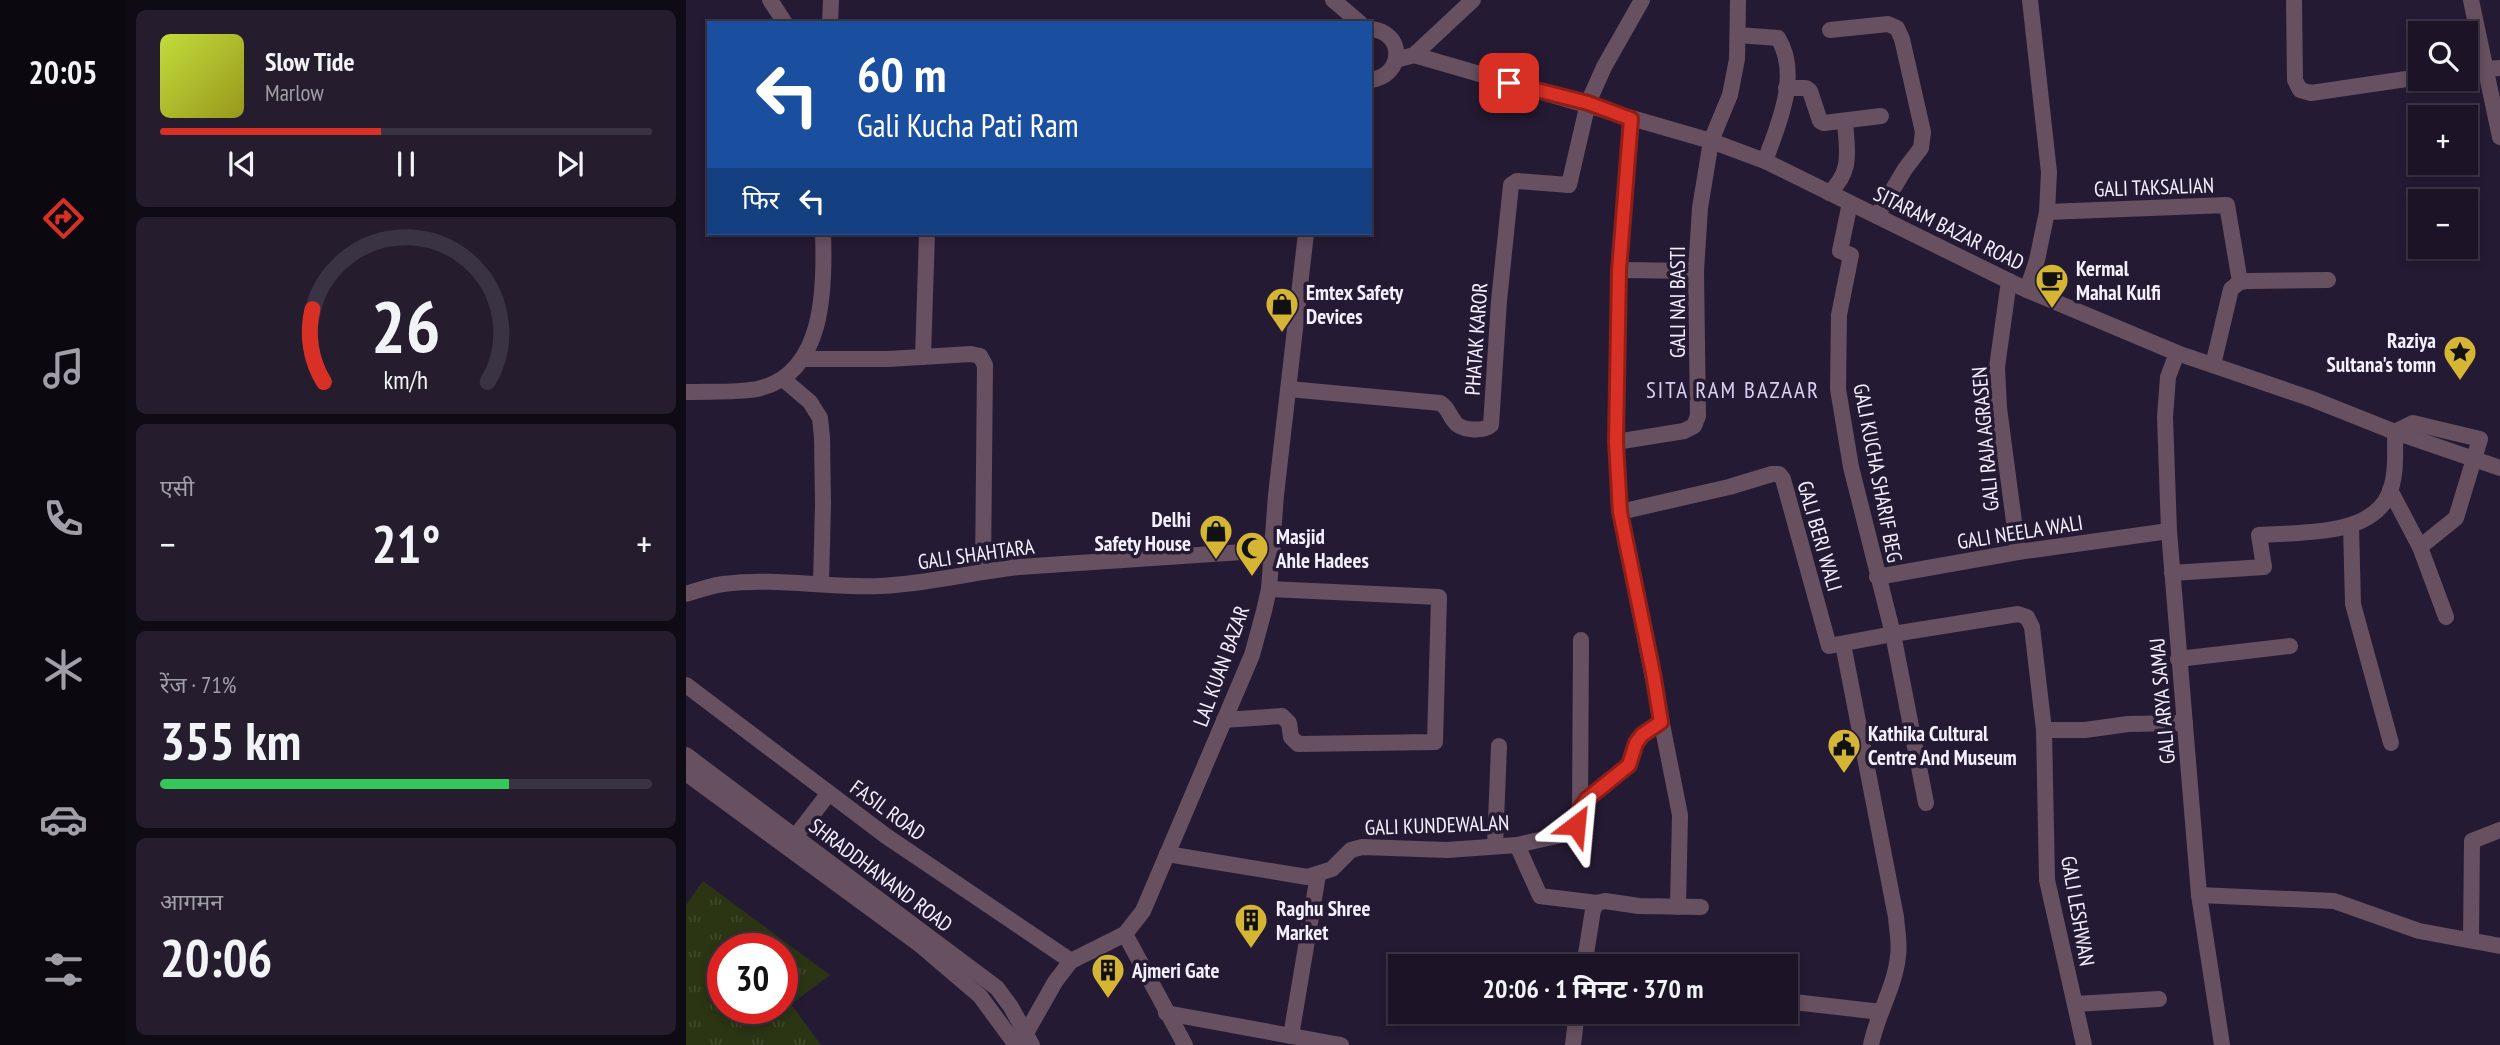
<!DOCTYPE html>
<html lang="hi">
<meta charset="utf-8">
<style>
body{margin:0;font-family:"PT Sans Narrow","Noto Sans Devanagari",sans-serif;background:#251d2e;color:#f1f3f6;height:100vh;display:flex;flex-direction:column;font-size:26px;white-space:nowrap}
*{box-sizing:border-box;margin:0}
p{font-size:23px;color:#a09ea7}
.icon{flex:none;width:38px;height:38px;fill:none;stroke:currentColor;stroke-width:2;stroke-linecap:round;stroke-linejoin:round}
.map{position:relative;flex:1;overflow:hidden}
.side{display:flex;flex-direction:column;gap:10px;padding:10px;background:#0f0b15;width:560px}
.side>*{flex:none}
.banner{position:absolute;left:21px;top:21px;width:665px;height:214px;border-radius:0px;box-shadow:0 4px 10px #0003,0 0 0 2px #3a3343;background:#1a4fa0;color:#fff;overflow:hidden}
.buttons{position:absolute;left:1722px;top:21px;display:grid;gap:14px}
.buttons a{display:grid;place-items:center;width:70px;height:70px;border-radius:0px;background:#1c1426;box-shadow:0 4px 10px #0003,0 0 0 2px #3a3343;font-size:35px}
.speed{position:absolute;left:21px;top:933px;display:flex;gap:14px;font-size:35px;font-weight:700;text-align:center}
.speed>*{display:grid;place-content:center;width:91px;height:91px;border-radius:50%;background:#1c1426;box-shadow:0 4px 10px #0003,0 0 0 2px #3a3343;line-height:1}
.speed .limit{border:10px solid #d22;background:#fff;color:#111}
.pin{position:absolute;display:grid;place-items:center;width:60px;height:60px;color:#fff;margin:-30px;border-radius:14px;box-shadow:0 4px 10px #0006}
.me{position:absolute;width:77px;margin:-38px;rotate:29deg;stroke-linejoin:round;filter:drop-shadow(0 0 5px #0008)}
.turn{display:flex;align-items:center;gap:24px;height:147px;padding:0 35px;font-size:32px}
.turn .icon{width:91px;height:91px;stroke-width:2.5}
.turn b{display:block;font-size:49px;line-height:60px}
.then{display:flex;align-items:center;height:66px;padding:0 35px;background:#0003;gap:14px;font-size:26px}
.big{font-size:52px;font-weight:700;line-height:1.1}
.side .card{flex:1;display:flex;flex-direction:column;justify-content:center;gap:10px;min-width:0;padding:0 24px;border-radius:10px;background:#251d2e}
.side .dial{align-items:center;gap:0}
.dial svg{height:182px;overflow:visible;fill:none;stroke:#3a3343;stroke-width:7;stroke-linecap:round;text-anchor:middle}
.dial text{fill:#f1f3f6;stroke:none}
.song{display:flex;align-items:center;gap:21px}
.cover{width:84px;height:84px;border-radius:10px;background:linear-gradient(135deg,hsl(70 70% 55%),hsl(60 70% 35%))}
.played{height:7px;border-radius:4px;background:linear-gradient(90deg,#d93025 45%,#3a3343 45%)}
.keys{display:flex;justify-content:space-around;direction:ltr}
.heat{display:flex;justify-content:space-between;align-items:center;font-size:38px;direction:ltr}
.charge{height:10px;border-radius:5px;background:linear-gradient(90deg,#34c759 71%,#3a3343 0)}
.trip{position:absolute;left:702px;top:954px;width:410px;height:70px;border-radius:0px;background:#1c1426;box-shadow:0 4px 10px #0003,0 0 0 2px #3a3343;font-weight:700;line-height:70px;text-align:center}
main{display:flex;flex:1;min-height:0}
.tabs{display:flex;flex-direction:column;width:126px;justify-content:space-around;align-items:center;background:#0b080f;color:#a09ea7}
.tabs .icon{width:49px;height:49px}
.tabs .selected{color:#d93025}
.tabs b{font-size:32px;color:#f1f3f6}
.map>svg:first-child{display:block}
</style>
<main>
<nav class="tabs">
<b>20:05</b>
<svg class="icon selected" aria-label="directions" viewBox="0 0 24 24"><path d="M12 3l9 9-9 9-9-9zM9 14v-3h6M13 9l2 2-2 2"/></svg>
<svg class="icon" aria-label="music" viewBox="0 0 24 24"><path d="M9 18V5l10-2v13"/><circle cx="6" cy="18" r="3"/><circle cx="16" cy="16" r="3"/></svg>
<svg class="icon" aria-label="phone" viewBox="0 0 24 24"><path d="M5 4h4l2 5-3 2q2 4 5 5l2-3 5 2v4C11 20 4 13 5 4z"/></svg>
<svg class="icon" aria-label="climate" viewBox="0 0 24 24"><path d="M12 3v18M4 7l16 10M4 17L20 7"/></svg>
<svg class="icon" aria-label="car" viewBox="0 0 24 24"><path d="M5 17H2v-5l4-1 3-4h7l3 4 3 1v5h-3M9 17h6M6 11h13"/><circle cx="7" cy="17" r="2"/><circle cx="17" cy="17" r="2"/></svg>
<svg class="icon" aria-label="filters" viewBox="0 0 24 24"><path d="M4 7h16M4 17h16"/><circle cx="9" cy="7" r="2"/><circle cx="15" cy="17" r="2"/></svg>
</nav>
<section class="side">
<div class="card">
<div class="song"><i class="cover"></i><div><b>Slow Tide</b><p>Marlow</p></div></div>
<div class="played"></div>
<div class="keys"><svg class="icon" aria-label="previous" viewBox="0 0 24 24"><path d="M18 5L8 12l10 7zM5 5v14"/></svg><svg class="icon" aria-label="pause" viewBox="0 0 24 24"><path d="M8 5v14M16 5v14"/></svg><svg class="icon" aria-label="next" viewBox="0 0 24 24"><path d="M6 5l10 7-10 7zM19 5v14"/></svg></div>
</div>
<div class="card dial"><svg viewBox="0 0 100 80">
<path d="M14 69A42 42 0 1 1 86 69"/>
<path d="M14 69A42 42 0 0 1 9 37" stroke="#d93025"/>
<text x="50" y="56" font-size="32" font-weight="700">26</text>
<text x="50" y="72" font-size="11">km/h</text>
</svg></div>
<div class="card"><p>एसी</p>
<div class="heat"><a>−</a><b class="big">21°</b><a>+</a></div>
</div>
<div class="card"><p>रेंज · 71%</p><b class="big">355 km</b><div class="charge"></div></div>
<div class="card"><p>आगमन</p><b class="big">20:06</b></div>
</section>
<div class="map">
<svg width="1814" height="1045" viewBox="0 0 1814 1045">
<defs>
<pattern id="park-tufts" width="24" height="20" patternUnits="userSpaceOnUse" patternTransform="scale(1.75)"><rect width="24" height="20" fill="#2b3413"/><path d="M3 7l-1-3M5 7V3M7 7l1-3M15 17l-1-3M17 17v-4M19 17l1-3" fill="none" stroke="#40482a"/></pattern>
</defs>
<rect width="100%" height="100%" fill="#251a33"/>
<path fill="url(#park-tufts)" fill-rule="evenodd" d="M17 881 144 975 105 1004 135 1045H0V905ZM37 948H96V1008H37Z"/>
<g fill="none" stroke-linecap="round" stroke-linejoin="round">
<g stroke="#675060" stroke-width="16">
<polyline points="84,0 99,23"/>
<polyline points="647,0 674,23"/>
<polyline points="1608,0 1609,80 1614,90 1625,93 1734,77"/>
<polyline points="1785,0 1814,137"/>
<polyline points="144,23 145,0"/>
<path d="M684 29C719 31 719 76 684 80"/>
<polyline points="1144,30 1202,24 1211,28 1216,39 1237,132 1235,148 1219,169 1191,216"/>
<path d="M1052 35 1092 38C1115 75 1092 125 1079 161"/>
<polyline points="728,55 1025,141 1079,161 1341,290 1491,353 1626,399 1709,432 1814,468"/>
<polyline points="710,60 728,55 787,0"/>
<polyline points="1780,71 1814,68"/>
<polyline points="1100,88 1120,88 1124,91 1134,121 1138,123 1195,116"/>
<polyline points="945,119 933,270 930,442 934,512 994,815 992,907"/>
<path d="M1143 193C1167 171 1161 151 1159 122"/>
<polyline points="1361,212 1541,205 1554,282"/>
<polyline points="933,270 1010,271"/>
<polyline points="1323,281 1311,367 1313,408 1332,552"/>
<polyline points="1341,290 1351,260 1361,212 1363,172 1344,0"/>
<polyline points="1491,353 1482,377 1479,417 1483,531 1513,895 1536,1045"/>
<polyline points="237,357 241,233"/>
<polyline points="117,359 202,359 285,354 294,356 299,365 297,571"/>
<polyline points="1527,365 1545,289 1554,282 1561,281 1642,280"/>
<polyline points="97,379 124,402 134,418 136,437 137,504 135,584"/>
<path d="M603 389 754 403C763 408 762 414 768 421 774 431 797 432 805 425L813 301 825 185 831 181 883 185 902 103 918 67 956 0"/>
<path d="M0 392C23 391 49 393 71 389 139 375 139 287 137 233"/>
<polyline points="930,442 998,431 1008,426 1012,416 1010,271 1014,208 1025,141 1044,95 1051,59 1052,0"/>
<polyline points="1704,490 1734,547 1760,617"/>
<polyline points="934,512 1043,487 1086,474 1093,474 1097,479 1143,646 1207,634 1165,467 1152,389 1153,315 1165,255 1154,251 1164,203"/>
<polyline points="1665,526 1667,604 1705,743"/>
<path d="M1486 573 1578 567 1573 535C1612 532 1682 537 1702 496 1711 477 1709 453 1709 432L1727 423 1794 439 1770 518 1734 547"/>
<polyline points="1191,577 1332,552 1483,531"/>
<path d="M0 594C12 590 24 586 37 584 89 577 141 588 194 586 242 584 285 572 333 567L587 550"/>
<path d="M1157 644 1210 917C1211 930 1214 944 1212 956 1209 987 1191 1014 1185 1045"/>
<polyline points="1492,659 1604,646"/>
<polyline points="0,685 200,836 385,961"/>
<polyline points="538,720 596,716 603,723 605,737 612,744 749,742 753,597 583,589"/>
<polyline points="1358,730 1399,730 1442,724 1499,723"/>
<polyline points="0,755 311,988 325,1007 346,1045"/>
<polyline points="0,773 233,944 294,996 330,1045"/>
<polyline points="1240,803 1207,634 1332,614 1341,617 1346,627 1358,730 1361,880 1398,1045"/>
<polyline points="894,809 895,640"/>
<polyline points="109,837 143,793"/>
<polyline points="831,845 854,896 911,903"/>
<polyline points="809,846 813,746"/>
<polyline points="481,854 621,877 646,869 665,850 676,847 761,850 831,845 884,833 890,825 894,809 901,799 943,765 950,743 956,735 975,722"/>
<polyline points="1513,895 1648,901 1733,931 1814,946"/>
<polyline points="439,934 499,1045"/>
<polyline points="1785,939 1786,841 1814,830"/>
<polyline points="898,966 907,910 911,903 919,901 953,906 1015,907"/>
<polyline points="1099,1001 1195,1012"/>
<polyline points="1389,1004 1473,999"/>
<polyline points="480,1013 655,1045"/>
<polyline points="605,1036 632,875"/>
<polyline points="330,1044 339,1035 369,982 385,961 439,934 457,911 566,655 578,611 583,589 590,495 620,233"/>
<polyline points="887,1045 891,1012"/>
</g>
</g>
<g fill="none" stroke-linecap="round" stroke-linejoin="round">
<defs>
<polyline id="route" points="823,83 902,103 945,119 933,270 930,442 934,512 967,673 975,722 956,735 950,743 943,765 901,799 894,809 890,825"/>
</defs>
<use href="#route" stroke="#8d1f18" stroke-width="18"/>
<use href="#route" stroke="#d93025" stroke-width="12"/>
</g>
<defs>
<symbol id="cafe-pin" viewBox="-11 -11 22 30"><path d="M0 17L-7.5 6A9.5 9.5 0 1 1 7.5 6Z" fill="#d5b534" stroke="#251a33"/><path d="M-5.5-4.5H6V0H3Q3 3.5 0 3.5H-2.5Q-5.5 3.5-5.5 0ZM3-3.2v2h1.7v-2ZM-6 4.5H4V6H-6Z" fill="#111"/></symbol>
<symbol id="shop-pin" viewBox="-11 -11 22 30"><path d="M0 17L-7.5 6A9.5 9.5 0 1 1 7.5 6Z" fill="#d5b534" stroke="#251a33"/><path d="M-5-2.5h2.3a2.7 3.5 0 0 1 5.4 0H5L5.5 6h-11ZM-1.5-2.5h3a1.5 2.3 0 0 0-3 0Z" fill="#111"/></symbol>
<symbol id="sight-pin" viewBox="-11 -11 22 30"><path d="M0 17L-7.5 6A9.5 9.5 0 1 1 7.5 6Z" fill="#d5b534" stroke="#251a33"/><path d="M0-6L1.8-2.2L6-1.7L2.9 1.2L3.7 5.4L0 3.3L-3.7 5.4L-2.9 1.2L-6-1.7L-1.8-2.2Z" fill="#111"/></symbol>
<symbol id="mosque-pin" viewBox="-11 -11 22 30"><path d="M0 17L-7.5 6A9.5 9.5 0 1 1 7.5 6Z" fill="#d5b534" stroke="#251a33"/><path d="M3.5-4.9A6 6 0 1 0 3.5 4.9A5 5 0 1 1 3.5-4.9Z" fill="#111"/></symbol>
<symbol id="civic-pin" viewBox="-11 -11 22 30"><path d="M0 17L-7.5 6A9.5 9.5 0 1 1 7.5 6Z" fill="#d5b534" stroke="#251a33"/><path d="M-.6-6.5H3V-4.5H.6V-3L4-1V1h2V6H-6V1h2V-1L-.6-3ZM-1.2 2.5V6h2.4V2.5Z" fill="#111"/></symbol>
<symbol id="building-pin" viewBox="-11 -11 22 30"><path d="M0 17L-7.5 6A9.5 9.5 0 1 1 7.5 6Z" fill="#d5b534" stroke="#251a33"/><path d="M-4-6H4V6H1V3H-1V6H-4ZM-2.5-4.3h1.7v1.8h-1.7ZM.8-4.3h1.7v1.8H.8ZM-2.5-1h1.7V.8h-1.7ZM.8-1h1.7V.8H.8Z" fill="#111"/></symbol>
</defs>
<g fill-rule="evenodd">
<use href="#cafe-pin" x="1347" y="261" width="38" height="52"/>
<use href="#shop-pin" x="577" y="285" width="38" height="52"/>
<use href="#sight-pin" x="1755" y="333" width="38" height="52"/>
<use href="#shop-pin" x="511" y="512" width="38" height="52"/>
<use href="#mosque-pin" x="547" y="529" width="38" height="52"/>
<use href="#civic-pin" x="1139" y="726" width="38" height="52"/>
<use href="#building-pin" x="546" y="901" width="38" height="52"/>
<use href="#building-pin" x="403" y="951" width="38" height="52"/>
</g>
<g text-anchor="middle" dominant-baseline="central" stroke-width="7" stroke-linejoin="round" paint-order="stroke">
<g font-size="21" fill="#f4f0fd" stroke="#251a33">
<text transform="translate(1468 187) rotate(-2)">GALI TAKSALIAN</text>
<text transform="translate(1263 228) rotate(26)">SITARAM BAZAR ROAD</text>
<text transform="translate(991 302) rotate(-90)">GALI NAI BASTI</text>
<text transform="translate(790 339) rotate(-86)">PHATAK KAROR</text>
<text transform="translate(1299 439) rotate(-95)">GALI RAJA AGRASEN</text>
<text transform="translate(1192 473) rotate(79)">GALI KUCHA SHARIF BEG</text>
<text transform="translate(1334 532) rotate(-9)">GALI NEELA WALI</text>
<text transform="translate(1134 536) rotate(74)">GALI BERI WALI</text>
<text transform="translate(290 554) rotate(-8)">GALI SHAHTARA</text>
<text transform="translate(535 666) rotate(-70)">LAL KUAN BAZAR</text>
<text transform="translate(1476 701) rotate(-95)">GALI ARYA SAMAJ</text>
<text transform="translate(202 810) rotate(36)">FASIL ROAD</text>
<text transform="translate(751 825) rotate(-2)">GALI KUNDEWALAN</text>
<text transform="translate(195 875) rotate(37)">SHRADDHANAND ROAD</text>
<text transform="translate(1392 911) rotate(80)">GALI LESHWAN</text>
</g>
<g font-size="21" font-weight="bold" fill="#f4f0fd" stroke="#251a33" text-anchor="start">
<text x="1390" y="268">Kermal<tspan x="1390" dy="24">Mahal Kulfi</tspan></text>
<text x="620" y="292">Emtex Safety<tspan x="620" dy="24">Devices</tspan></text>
<text x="1750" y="340" text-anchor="end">Raziya<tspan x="1750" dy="24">Sultana's tomn</tspan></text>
<text x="505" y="519" text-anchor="end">Delhi<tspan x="505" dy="24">Safety House</tspan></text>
<text x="590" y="536">Masjid<tspan x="590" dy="24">Ahle Hadees</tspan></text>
<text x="1182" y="733">Kathika Cultural<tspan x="1182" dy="24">Centre And Museum</tspan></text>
<text x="590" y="908">Raghu Shree<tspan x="590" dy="24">Market</tspan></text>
<text x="446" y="970">Ajmeri Gate</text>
</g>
<g font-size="23" letter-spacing="2" fill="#dbcef0" stroke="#251a33">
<text x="1047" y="389">SITA RAM BAZAAR</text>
</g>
</g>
</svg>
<div class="buttons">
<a><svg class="icon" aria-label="search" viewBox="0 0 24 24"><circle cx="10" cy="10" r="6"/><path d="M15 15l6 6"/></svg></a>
<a>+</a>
<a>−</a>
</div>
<div class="speed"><div class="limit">30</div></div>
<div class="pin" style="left:823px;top:83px;background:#d93025"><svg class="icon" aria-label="arrive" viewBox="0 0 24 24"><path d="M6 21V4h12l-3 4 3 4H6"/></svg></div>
<svg class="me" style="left:890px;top:825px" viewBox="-20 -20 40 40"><path d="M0-17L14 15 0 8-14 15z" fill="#d93025" stroke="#fff" stroke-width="4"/></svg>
<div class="trip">20:06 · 1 मिनट · 370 m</div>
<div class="banner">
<div class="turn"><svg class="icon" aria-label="left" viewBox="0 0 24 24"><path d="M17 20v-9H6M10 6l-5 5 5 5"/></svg><div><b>60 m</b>Gali Kucha Pati Ram</div></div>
<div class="then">फिर<svg class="icon" aria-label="left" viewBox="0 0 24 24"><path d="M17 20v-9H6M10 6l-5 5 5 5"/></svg></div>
</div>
</div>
</main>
